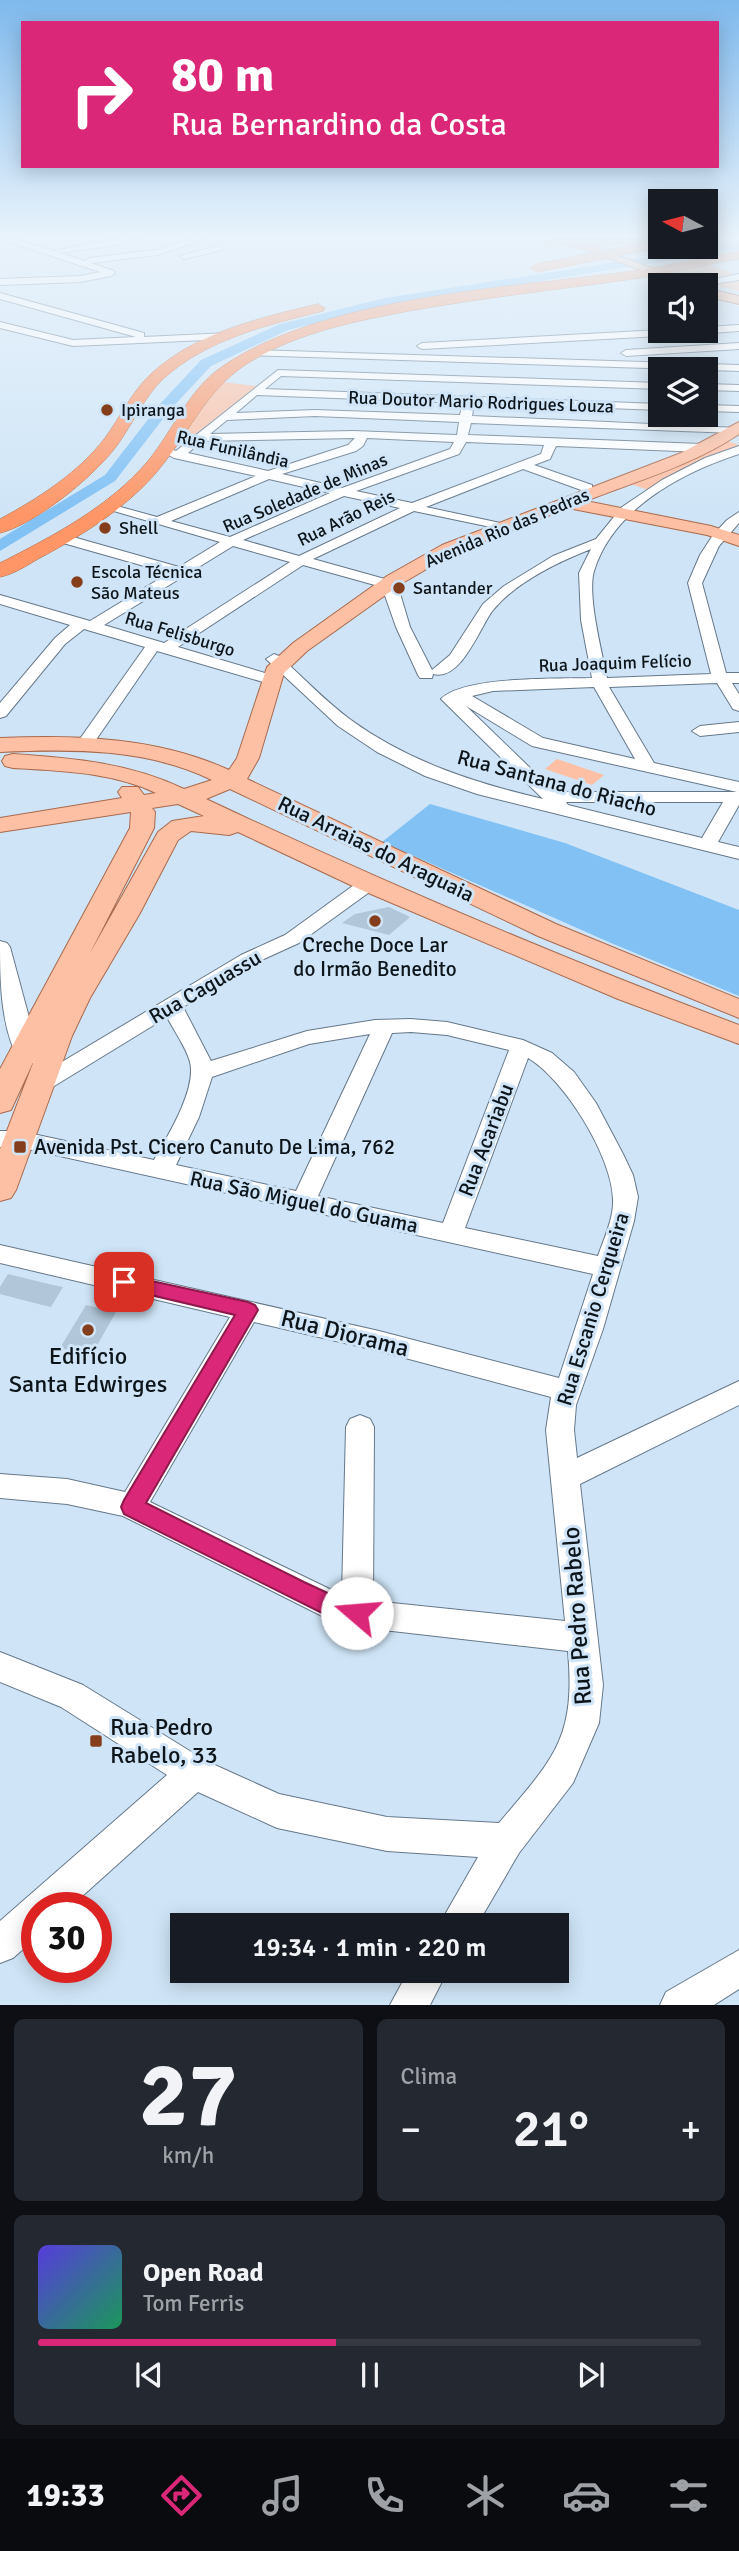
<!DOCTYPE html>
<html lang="pt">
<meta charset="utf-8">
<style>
body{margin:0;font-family:Signika,sans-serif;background:#242831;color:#f1f3f6;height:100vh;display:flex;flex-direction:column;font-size:26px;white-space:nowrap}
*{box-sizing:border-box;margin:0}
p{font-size:23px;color:#9ea1a6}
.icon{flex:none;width:38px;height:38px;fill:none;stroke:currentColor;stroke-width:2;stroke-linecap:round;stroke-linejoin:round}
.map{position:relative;height:2005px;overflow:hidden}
.details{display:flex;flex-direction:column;gap:14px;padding:14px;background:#0d0f14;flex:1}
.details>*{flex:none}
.guide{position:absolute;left:21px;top:21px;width:698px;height:147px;border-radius:0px;box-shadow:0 4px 18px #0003;background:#db2777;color:#fff;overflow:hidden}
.needle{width:46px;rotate:277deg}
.controls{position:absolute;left:648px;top:189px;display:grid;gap:14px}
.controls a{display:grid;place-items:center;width:70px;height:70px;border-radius:0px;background:#171b24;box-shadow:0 4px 18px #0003;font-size:35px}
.speed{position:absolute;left:21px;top:1892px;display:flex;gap:14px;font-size:35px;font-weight:700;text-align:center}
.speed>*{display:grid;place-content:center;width:91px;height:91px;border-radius:50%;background:#171b24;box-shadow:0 4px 18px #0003;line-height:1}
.speed .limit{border:10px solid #d22;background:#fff;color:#111}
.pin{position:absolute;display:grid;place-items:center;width:60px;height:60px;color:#fff;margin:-30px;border-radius:14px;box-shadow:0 4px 10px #0006}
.me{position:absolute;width:77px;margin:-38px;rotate:288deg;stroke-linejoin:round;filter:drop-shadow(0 0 5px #0008)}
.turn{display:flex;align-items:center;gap:24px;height:147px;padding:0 35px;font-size:32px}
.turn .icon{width:91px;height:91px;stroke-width:2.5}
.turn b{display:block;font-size:49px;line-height:60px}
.big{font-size:52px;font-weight:600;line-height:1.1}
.details .card{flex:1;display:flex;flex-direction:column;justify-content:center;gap:10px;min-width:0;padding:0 24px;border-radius:10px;background:#242831}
.details .dial{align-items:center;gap:0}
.dial b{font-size:91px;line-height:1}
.song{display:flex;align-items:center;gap:21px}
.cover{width:84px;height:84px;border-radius:10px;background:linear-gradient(135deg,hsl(250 70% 55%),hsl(150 70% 35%))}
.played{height:7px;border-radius:4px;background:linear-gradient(90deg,#db2777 45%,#363941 45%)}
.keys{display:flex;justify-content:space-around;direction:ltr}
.heat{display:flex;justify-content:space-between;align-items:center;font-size:38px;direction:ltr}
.details .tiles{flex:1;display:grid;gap:14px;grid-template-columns:1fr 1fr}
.card:last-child{grid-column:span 2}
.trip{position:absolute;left:170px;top:1913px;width:399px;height:70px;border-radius:0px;background:#171b24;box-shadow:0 4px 18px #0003;font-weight:600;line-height:70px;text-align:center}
.menu{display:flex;height:112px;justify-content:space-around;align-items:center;background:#090b0e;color:#9ea1a6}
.menu .icon{width:49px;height:49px}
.menu .selected{color:#db2777}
.menu b{font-size:32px;color:#f1f3f6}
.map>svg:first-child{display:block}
</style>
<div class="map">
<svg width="739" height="2005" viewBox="0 0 739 2005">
<rect width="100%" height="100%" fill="#cfe5f7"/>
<g fill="#fec0a4">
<polygon points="706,264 735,274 720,277 739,280 739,291 672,276 670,273"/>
<polygon points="222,382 257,386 179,447 192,419"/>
<polygon points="727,441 739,445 739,448 648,490 628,483"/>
<polygon points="557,759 604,775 592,785 545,769"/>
</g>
<path fill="#ee936a" d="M560 235H660V242C624 246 593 250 560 235Z"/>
<polygon fill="#81c1f4" points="430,804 565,843 739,910 739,996 611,943 382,842"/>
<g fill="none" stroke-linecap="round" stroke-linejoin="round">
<polygon fill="#81c1f4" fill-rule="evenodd" points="739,243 739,249 385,306 288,330 211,366 169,411 115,481 0,551 0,539 105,475 159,405 201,360 280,324 385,298"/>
</g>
<g fill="#b1c6d8">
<polygon points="389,907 410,917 389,935 342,923 355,914"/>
<polygon points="8,1274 53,1285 63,1287 51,1307 42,1305 0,1294 0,1287"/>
<polygon points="86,1305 116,1312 91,1356 60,1348"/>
</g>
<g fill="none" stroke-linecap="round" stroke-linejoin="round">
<defs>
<g id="minor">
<polygon points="0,235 54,251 136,235 148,235 117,245 60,253 85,261 89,258 156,250 202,235 206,238 157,255 91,263 114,271 115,273 111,276 80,282 0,285 0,279 80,276 100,272 0,239"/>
<polygon points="220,245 223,250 184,259 180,256"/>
<polygon points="739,274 739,280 705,285 686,285"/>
<polygon points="0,293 144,333 144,337 228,333 233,336 228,339 73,346 0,328 0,322 73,340 136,337 0,299"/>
<polygon points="739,325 739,331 697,334 422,349 417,346 422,343 660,330 705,331 705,327"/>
<polygon points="739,343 739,349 626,356 621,353 626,350"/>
<polygon points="254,350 739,365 739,371 250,355 249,353"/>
<path d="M278 370 660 383V389L281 376 265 389 660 404V410L474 403 472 416 739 428V432L735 433 471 423 468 435 702 444 708 448 702 452 556 446 550 459 534 465 592 485V491H584L523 469 426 507 505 524V530L414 511 313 559 392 581 399 590 410 627 432 670 450 655 483 604 504 586 553 556 596 539 622 507 662 480 705 458 739 446V454C681 473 613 509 594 571 587 595 602 652 607 678L711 674 688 583 700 555 713 535 727 520 739 512V523L719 546 702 583 726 673H739V683H732L739 694V711L733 709 717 683 609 687 654 763 739 782V805L718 842 739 847V859L477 794 425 776 377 752 338 726 266 659 274 654 279 656C303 677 326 702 351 720 409 762 475 783 543 799L441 699C464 676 556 679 592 678L581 620 579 573 591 549C558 562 516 582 493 610 480 627 461 682 433 674L432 678H420L418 675 396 627 382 587 303 565 178 647 275 676 277 679 275 682H263L157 651 91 747H79L77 743 145 647 84 629 65 644 6 716 0 718V703L55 638 70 625 0 604V595L90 621 169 573 56 541V535H66L179 567 220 542 100 507 106 503 157 517 256 476 174 458 165 453 171 449 176 451ZM257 395 463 403 460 415 315 410 236 413ZM315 416 459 422 457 435 353 431 210 434 227 420ZM355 438 348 445 268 471 188 453 202 441ZM367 438 454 442 450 449 342 488 282 474 356 451 363 446ZM466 442 544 445 541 454 412 503 356 491 459 454ZM269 479 330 493 230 537 171 521ZM344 496 400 508 299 556 243 540ZM233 546 290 562 164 643 104 625ZM594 687 635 759 543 738 472 696 493 691ZM466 706 532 746 737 792H555ZM566 802H723L702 838 568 805Z"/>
<polygon points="705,384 739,385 739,391 705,390"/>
<polygon points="705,405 739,406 739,412 705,411"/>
<polygon points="739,722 739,732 700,736 692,731 700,726"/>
<path d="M368 878 375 880 378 884 375 888 299 943 255 963 183 1007 211 1061 307 1031 375 1020 411 1019 447 1022 523 1040 552 1053 574 1072 596 1103 623 1154 633 1175 638 1197 634 1221 603 1329 576 1405 574 1430 577 1458 739 1381V1405L580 1484 603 1685 599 1723 573 1783 519 1853 477 1925H439L478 1857 387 1851 277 1828 198 1792 69 1908H37V1937L13 1958 0 1963V1921L167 1775 61 1707 0 1682V1652L83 1685 206 1761 279 1794 387 1817 499 1823C553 1759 576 1739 568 1651L357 1627 330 1620 123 1516 67 1504 0 1498V1474L67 1479 125 1492 230 1317 0 1263V1245L379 1331 559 1378 593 1274 19 1147H0V1131H19L154 1160C167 1137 197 1089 190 1062 186 1047 174 1031 167 1017L46 1091 38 1093 30 1091 27 1086 30 1081 241 955 285 935 361 880ZM411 1032 447 1035 509 1050 443 1223 318 1196 392 1033ZM370 1034 296 1191 176 1165 199 1117 212 1077 309 1044ZM528 1058C564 1079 612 1156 613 1199 614 1218 604 1238 598 1256L465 1228ZM254 1322 379 1351 551 1397 546 1430 565 1621 373 1601 374 1427 370 1419 360 1415 350 1419 346 1427 342 1595 150 1502Z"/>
<path d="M0 941 7 943 10 947 40 1058 37 1063H21C0 1030 0 979 0 941Z"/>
<polygon points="739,1950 739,1989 714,2005 660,2005 666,1992"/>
<polygon points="409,1970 448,1970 430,2005 390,2005"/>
</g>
<g id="major">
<polygon points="545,235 560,235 699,285 682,285"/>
<polygon points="705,288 739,296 739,304 705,296"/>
<path d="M739 422V434C693 465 637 481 586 501L711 526 739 535V546L707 535 568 508 454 553 401 584 307 651 284 673 259 758 247 779 556 924 739 999V1018L538 936 230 789 206 799C381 881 558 957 739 1025V1044L618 999 359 889 238 832 229 835 191 831 178 840 140 913 90 998 72 1036 16 1190 11 1198 0 1201V1149L35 1058 11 1110 0 1113V1069L130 828 131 812 0 832V818L122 798 118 792 122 787H138L144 795 156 793C112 772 61 771 13 768L5 766 2 761 5 756 13 754C73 758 130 763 184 789L212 780C146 748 72 749 0 752V738C78 735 157 737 229 770L237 758 267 667 293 643 387 576 442 545 681 453ZM178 804 204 816 172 821 158 832 89 955 154 828 155 812 152 808Z"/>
</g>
<g id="highway">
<polygon points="562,237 604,245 605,248 599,252 562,245 548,247 542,243"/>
<polygon points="660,240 660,247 664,247 537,272 530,268 537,264"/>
<path d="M739 251V259C706 264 673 273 640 278 563 289 486 297 409 311 356 321 300 332 253 360 209 386 196 421 167 459 134 504 86 533 38 559 26 566 14 574 0 577V563C53 536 109 507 148 461 174 429 189 389 223 366 328 295 515 288 640 270 673 265 706 257 739 251Z"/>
<path d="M318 304 325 308 323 311C267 325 207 339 163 379 144 397 133 423 118 444 96 475 36 524 0 533V519C39 498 78 473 105 438 121 416 132 391 152 373 197 332 260 318 318 304Z"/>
</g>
</defs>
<use href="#minor" stroke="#657889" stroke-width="2"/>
<use href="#major" stroke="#aa694c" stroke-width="2"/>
<use href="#highway" stroke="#aa694c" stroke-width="1"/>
<use href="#minor" fill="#fff" fill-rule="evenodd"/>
<use href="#major" fill="#fec0a4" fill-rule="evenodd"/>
<use href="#highway" fill="#fe9667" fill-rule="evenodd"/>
</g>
<linearGradient id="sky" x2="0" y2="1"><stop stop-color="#7fb9ed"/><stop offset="0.46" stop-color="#e9f3fb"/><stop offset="1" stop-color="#e9f3fb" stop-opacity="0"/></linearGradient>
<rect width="739" height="515" fill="url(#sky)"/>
<polygon fill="#db2777" stroke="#8e194d" stroke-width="2" points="124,1275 248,1302 255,1305 258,1310 146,1503 304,1582 334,1596 366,1606 369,1613 366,1621 357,1624 322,1613 124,1514 121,1507 124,1500 235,1315 117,1287 114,1282 117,1277"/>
<g fill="#853e1b" stroke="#cfe5f7" stroke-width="2.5">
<circle cx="107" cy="410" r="7"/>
<circle cx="105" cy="528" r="7"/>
<circle cx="77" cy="582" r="7"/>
<circle cx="399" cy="588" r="7"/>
<circle cx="375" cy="921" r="7"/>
<rect x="13" y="1140" width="14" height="14" rx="3.5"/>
<circle cx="88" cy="1330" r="7"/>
<rect x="89" y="1734" width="14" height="14" rx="3.5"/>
</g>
<g text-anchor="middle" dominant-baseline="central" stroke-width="6" stroke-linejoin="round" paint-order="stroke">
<g font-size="18" fill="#0d151b" stroke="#cfe5f7">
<text transform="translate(481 402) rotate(2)">Rua Doutor Mario Rodrigues Louza</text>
<text transform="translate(233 449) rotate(13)">Rua Funilândia</text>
<text transform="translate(305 493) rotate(-23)">Rua Soledade de Minas</text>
<text transform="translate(346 518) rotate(-26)">Rua Arão Reis</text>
<text transform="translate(507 528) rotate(-23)">Avenida Rio das Pedras</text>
<text transform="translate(180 634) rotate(17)">Rua Felisburgo</text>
<text transform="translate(615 663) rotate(-2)">Rua Joaquim Felício</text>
</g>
<g font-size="18" fill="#0d151b" stroke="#cfe5f7" text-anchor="start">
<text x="121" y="410">Ipiranga</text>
<text x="119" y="528">Shell</text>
<text x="91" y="572">Escola Técnica<tspan x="91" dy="21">São Mateus</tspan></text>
<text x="413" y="588">Santander</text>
</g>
<g font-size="21" fill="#0d151b" stroke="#cfe5f7">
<text transform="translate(557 783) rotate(15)">Rua Santana do Riacho</text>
<text transform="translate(376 849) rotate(26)">Rua Arraias do Araguaia</text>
<text transform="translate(205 987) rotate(-30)">Rua Caguassu</text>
<text transform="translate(486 1140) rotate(-69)">Rua Acariabu</text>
<text transform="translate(304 1202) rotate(12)">Rua São Miguel do Guama</text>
<text transform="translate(593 1309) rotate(-73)">Rua Escanio Cerqueira</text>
</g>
<g font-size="21" fill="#0d151b" stroke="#cfe5f7">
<text x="375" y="945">Creche Doce Lar<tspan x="375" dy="24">do Irmão Benedito</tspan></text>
<text x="34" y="1147" text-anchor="start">Avenida Pst. Cicero Canuto De Lima, 762</text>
</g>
<g font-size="24" fill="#0d151b" stroke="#cfe5f7">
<text transform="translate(345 1333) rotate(14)">Rua Diorama</text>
<text transform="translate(577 1616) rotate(-94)">Rua Pedro Rabelo</text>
</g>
<g font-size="24" fill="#0d151b" stroke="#cfe5f7">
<text x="88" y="1356">Edifício<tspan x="88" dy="28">Santa Edwirges</tspan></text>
<text x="110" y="1727" text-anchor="start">Rua Pedro<tspan x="110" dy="28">Rabelo, 33</tspan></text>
</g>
</g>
</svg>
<div class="controls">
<a><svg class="needle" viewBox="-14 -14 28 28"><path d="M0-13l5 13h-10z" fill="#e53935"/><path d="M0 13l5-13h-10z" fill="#9ea1a6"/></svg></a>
<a><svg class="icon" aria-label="sound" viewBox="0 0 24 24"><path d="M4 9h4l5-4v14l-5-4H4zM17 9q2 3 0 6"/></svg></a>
<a><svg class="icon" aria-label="layers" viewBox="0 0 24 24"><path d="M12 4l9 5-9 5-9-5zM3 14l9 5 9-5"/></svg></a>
</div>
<div class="speed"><div class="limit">30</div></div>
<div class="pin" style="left:124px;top:1282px;background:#d93025"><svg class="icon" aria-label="arrive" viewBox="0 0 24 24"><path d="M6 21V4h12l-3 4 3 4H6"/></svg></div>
<svg class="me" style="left:357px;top:1613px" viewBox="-20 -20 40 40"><circle r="19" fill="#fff"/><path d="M0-13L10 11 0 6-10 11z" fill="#db2777"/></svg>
<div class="trip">19:34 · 1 min · 220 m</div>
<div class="guide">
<div class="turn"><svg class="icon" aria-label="right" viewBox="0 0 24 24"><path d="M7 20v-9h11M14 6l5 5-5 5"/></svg><div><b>80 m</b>Rua Bernardino da Costa</div></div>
</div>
</div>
<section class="details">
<div class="tiles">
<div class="card dial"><b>27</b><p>km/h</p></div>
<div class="card"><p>Clima</p>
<div class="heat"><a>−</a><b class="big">21°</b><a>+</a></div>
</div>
<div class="card">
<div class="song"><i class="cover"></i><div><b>Open Road</b><p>Tom Ferris</p></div></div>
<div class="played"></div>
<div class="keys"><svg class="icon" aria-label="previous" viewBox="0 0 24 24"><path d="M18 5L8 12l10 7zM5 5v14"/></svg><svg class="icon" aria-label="pause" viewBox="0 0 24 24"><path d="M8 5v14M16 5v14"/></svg><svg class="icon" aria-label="next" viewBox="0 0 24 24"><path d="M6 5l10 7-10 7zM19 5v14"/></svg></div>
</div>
</div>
</section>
<nav class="menu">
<b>19:33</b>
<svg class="icon selected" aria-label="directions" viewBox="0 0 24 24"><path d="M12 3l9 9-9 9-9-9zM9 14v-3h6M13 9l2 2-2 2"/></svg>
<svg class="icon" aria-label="music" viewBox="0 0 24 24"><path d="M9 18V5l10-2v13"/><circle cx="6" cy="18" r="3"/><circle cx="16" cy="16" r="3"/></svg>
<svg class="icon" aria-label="phone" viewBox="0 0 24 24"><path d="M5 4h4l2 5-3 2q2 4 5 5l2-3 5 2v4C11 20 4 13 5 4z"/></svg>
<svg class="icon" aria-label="climate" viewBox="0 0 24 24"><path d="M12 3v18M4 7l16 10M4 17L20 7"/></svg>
<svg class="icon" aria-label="car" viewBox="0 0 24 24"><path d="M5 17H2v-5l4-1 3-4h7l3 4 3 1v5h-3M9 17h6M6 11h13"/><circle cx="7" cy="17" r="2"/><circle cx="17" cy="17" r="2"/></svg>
<svg class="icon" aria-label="filters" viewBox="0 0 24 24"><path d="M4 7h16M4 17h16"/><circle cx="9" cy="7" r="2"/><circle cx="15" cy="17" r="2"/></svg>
</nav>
